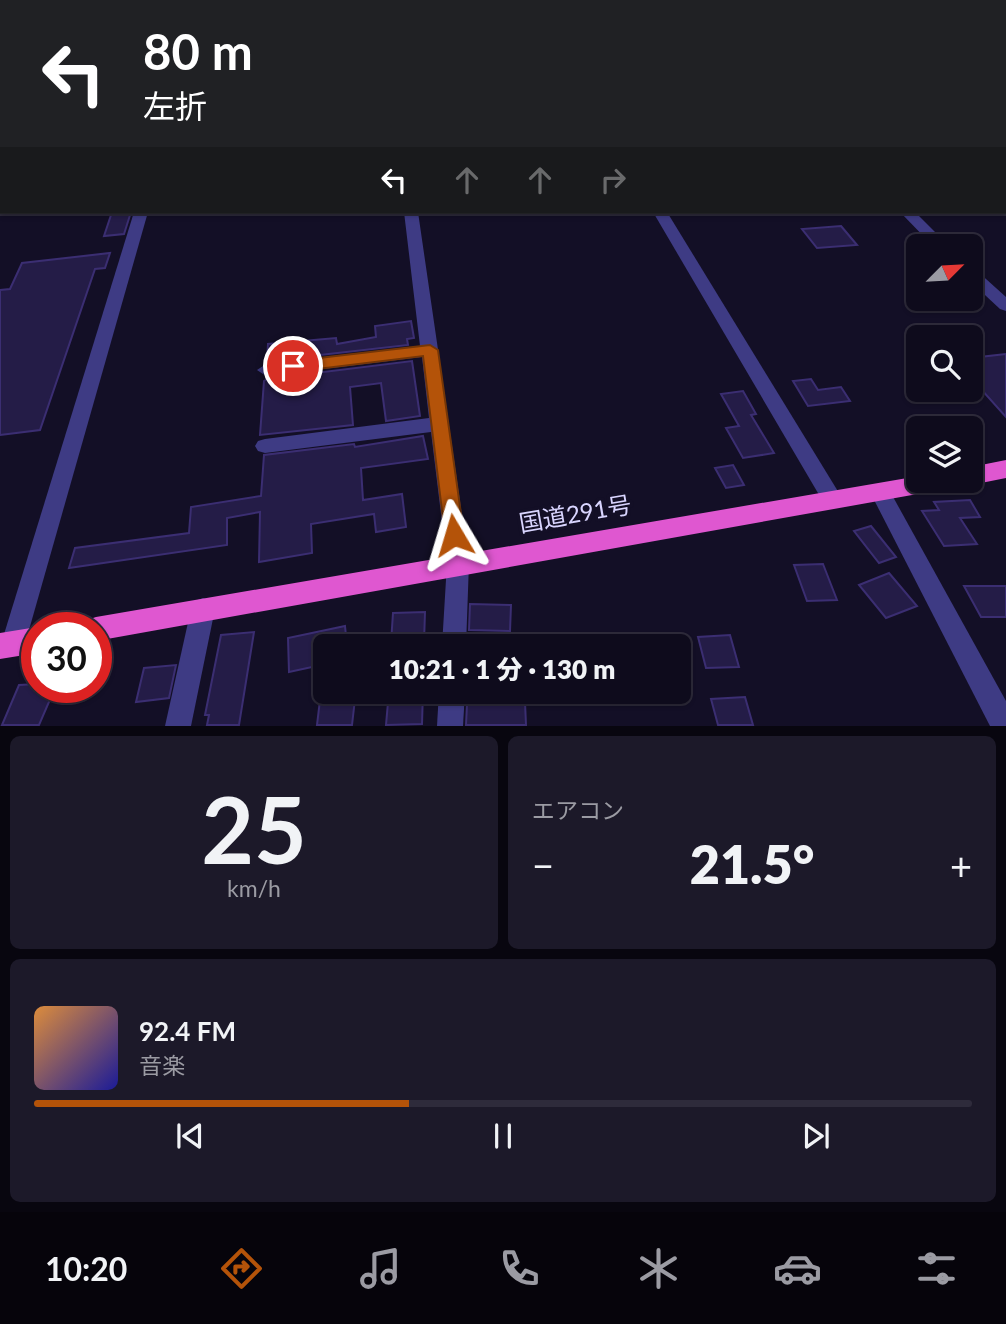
<!DOCTYPE html>
<html lang="ja">
<meta charset="utf-8">
<style>
body{margin:0;font-family:Lato,"Noto Sans JP",sans-serif;background:#1c1929;color:#f1f3f6;height:100vh;display:flex;flex-direction:column;font-size:26px;white-space:nowrap}
*{box-sizing:border-box;margin:0}
p{font-size:23px;color:#9b9ba3}
.icon{flex:none;width:38px;height:38px;fill:none;stroke:currentColor;stroke-width:2;stroke-linecap:round;stroke-linejoin:round}
.map{position:relative;height:726px;overflow:hidden}
.panel{display:flex;flex-direction:column;gap:10px;padding:10px;background:#08060f;flex:1}
.panel>*{flex:none}
.guide{position:absolute;left:0px;top:0px;width:1006px;height:214px;box-shadow:0 2px 5px #0004,0 0 0 2px #2e2b3b;background:#202124;color:#fff;overflow:hidden}
.needle{width:46px;rotate:66deg}
.buttons{position:absolute;left:906px;top:234px;display:grid;gap:14px}
.buttons a{display:grid;place-items:center;width:77px;height:77px;border-radius:10px;background:#0e0b1c;box-shadow:0 2px 5px #0004,0 0 0 2px #2e2b3b;font-size:35px}
.speed{position:absolute;left:21px;top:612px;display:flex;gap:14px;font-size:35px;font-weight:700;text-align:center}
.speed>*{display:grid;place-content:center;width:91px;height:91px;border-radius:50%;background:#0e0b1c;box-shadow:0 2px 5px #0004,0 0 0 2px #2e2b3b;line-height:1}
.speed .limit{border:10px solid #d22;background:#fff;color:#111}
.pin{position:absolute;display:grid;place-items:center;width:60px;height:60px;color:#fff;margin:-30px;border:4px solid #fff;border-radius:50%;box-shadow:0 2px 7px #0007}
.me{position:absolute;width:77px;margin:-38px;rotate:353deg;stroke-linejoin:round;filter:drop-shadow(0 0 5px #0008)}
.turn{display:flex;align-items:center;gap:24px;height:147px;padding:0 28px;font-size:32px}
.turn .icon{width:91px;height:91px;stroke-width:2.5}
.turn b{display:block;font-size:49px;line-height:60px}
.lanes{display:flex;align-items:center;height:66px;padding:0 28px;background:#0003;justify-content:center;gap:35px;direction:ltr}
.lanes .off{opacity:.35}
.big{font-size:52px;font-weight:800;line-height:1.1}
.panel .widget{flex:1;display:flex;flex-direction:column;justify-content:center;gap:10px;min-width:0;padding:0 24px;border-radius:10px;background:#1c1929}
.panel .dial{align-items:center;gap:0}
.dial b{font-size:91px;line-height:1}
.song{display:flex;align-items:center;gap:21px}
.cover{width:84px;height:84px;border-radius:10px;background:linear-gradient(135deg,hsl(30 70% 55%),hsl(240 70% 35%))}
.played{height:7px;border-radius:4px;background:linear-gradient(90deg,#b45309 40%,#2e2b3b 40%)}
.keys{display:flex;justify-content:space-around;direction:ltr}
.heat{display:flex;justify-content:space-between;align-items:center;font-size:38px;direction:ltr}
.panel .tiles{flex:1;display:grid;gap:10px;grid-template-columns:1fr 1fr}
.widget:last-child{grid-column:span 2}
.trip{position:absolute;left:313px;top:634px;width:378px;height:70px;border-radius:10px;background:#0e0b1c;box-shadow:0 2px 5px #0004,0 0 0 2px #2e2b3b;font-weight:800;line-height:70px;text-align:center}
.tab-bar{display:flex;height:112px;justify-content:space-around;align-items:center;background:#06040b;color:#9b9ba3}
.tab-bar .icon{width:49px;height:49px}
.tab-bar .current{color:#b45309}
.tab-bar b{font-size:32px;color:#f1f3f6}
.map>svg:first-child{display:block}
</style>
<div class="map">
<svg width="1006" height="726" viewBox="0 0 1006 726">
<rect width="100%" height="100%" fill="#130f26"/>
<g fill="#241c47" stroke="#3b2e72" stroke-width="2">
<polygon points="112,212 131,212 124,234 104,236"/>
<polygon points="841,226 857,245 817,248 802,229"/>
<polygon points="110,253 105,268 95,269 40,430 0,435 0,290 10,289 22,263"/>
<polygon points="411,321 414,338 407,339 408,345 267,361 268,344 336,338 337,344 376,337 375,326"/>
<polygon points="1006,354 1006,417 981,389 971,390 971,358"/>
<polygon points="412,361 420,416 386,421 381,383 350,387 353,425 260,435 264,381 267,379"/>
<polygon points="811,379 818,390 841,387 850,401 808,406 793,381"/>
<polygon points="743,391 756,414 751,415 774,453 743,458 726,428 739,426 721,394"/>
<polygon points="423,436 428,459 361,468 363,500 402,494 406,527 376,532 374,514 311,524 312,553 259,562 260,512 227,518 227,545 69,568 75,548 189,533 191,507 261,496 264,455 354,444 355,447"/>
<polygon points="733,465 744,485 726,488 715,468"/>
<polygon points="970,500 980,517 960,518 977,544 944,546 922,511 939,510 934,502"/>
<polygon points="871,526 896,557 879,563 854,531"/>
<polygon points="823,564 837,600 807,601 794,565"/>
<polygon points="889,573 917,606 886,618 859,585"/>
<polygon points="964,586 1006,586 1006,617 981,617"/>
<polygon points="470,604 511,605 510,631 469,630"/>
<polygon points="425,612 424,642 391,643 393,613"/>
<polygon points="345,626 347,646 326,646 326,664 289,672 288,638"/>
<polygon points="254,632 239,725 207,725 209,715 205,715 221,635"/>
<polygon points="730,635 739,667 706,668 698,637"/>
<polygon points="176,665 169,698 136,702 144,668"/>
<polygon points="37,684 37,688 55,688 39,725 2,725 19,685"/>
<polygon points="389,691 423,691 422,724 386,725"/>
<polygon points="745,697 753,725 718,725 711,699"/>
<polygon points="355,699 352,725 317,725 320,700"/>
<polygon points="525,702 526,725 466,725 467,704"/>
</g>
<g fill="none" stroke-linecap="round" stroke-linejoin="round">
<g fill="#3e3b84" fill-rule="evenodd">
<polygon points="710,0 718,0 719,2 711,2"/>
<polygon points="903,0 931,0 933,2 904,2"/>
<polygon points="1004,6 1006,6 1006,12 1004,11"/>
<rect x="0" y="52" width="2" height="6"/>
<rect x="1004" y="54" width="2" height="6"/>
<rect x="1004" y="73" width="2" height="6"/>
<polygon points="0,99 2,99 0,106"/>
<rect x="1004" y="110" width="2" height="7"/>
<rect x="1004" y="181" width="2" height="8"/>
<polygon points="134,212 148,212 25,644 22,652 13,656 4,652 1,644"/>
<polygon points="404,212 418,212 469,563 466,646 442,646 447,563 431,432 265,453 258,451 255,446 258,441 265,439 429,418 422,357 266,376 257,370 266,364 420,346"/>
<polygon points="653,212 667,212 839,493 842,499 839,505 832,507 825,505"/>
<polygon points="900,212 915,212 950,247 934,247"/>
<polygon points="971,268 976,270 1006,297 1006,311 1000,309 971,282"/>
<polygon points="880,484 887,486 1006,701 1006,726 990,726 870,492 873,486"/>
<polygon points="203,598 211,601 215,609 191,726 165,726 191,609 195,601"/>
<polygon points="439,691 465,691 463,726 437,726"/>
</g>
<g fill="#df57d0" fill-rule="evenodd">
<polygon points="408,0 555,0 407,2"/>
<rect x="0" y="2" width="2" height="6"/>
<polygon points="1006,460 1006,478 971,485 963,481 971,481 971,467"/>
<polygon points="919,476 919,481 951,481 948,487 940,490 96,641 96,628 83,628 87,620 96,617"/>
<polygon points="37,627 39,628 37,628 37,653 0,659 0,633"/>
</g>
</g>
<polygon fill="#b45309" stroke="#753606" stroke-width="2" points="430,345 438,350 464,535 462,541 447,541 445,535 423,356 293,372 285,366 293,361"/>
<g text-anchor="middle" dominant-baseline="central" stroke-width="7" stroke-linejoin="round" paint-order="stroke">
<g font-size="24" fill="#d9d5ff" stroke="#130f26">
<text transform="translate(575 513) rotate(-10)">国道291号</text>
</g>
</g>
</svg>
<div class="buttons">
<a><svg class="needle" viewBox="-14 -14 28 28"><path d="M0-13l5 13h-10z" fill="#e53935"/><path d="M0 13l5-13h-10z" fill="#9b9ba3"/></svg></a>
<a><svg class="icon" aria-label="search" viewBox="0 0 24 24"><circle cx="10" cy="10" r="6"/><path d="M15 15l6 6"/></svg></a>
<a><svg class="icon" aria-label="layers" viewBox="0 0 24 24"><path d="M12 4l9 5-9 5-9-5zM3 14l9 5 9-5"/></svg></a>
</div>
<div class="speed"><div class="limit">30</div></div>
<div class="pin" style="left:293px;top:366px;background:#d93025"><svg class="icon" aria-label="arrive" viewBox="0 0 24 24"><path d="M6 21V4h12l-3 4 3 4H6"/></svg></div>
<svg class="me" style="left:454px;top:535px" viewBox="-20 -20 40 40"><path d="M0-17L14 15 0 8-14 15z" fill="#b45309" stroke="#fff" stroke-width="4"/></svg>
<div class="trip">10:21 · 1 分 · 130 m</div>
<div class="guide">
<div class="turn"><svg class="icon" aria-label="left" viewBox="0 0 24 24"><path d="M17 20v-9H6M10 6l-5 5 5 5"/></svg><div><b>80 m</b>左折</div></div>
<div class="lanes"><svg class="icon" aria-label="left" viewBox="0 0 24 24"><path d="M17 20v-9H6M10 6l-5 5 5 5"/></svg><svg class="icon off" aria-label="ahead" viewBox="0 0 24 24"><path d="M12 20V5M6 11l6-6 6 6"/></svg><svg class="icon off" aria-label="ahead" viewBox="0 0 24 24"><path d="M12 20V5M6 11l6-6 6 6"/></svg><svg class="icon off" aria-label="right" viewBox="0 0 24 24"><path d="M7 20v-9h11M14 6l5 5-5 5"/></svg></div>
</div>
</div>
<section class="panel">
<div class="tiles">
<div class="widget dial"><b>25</b><p>km/h</p></div>
<div class="widget"><p>エアコン</p>
<div class="heat"><a>−</a><b class="big">21.5°</b><a>+</a></div>
</div>
<div class="widget">
<div class="song"><i class="cover"></i><div><b>92.4 FM</b><p>音楽</p></div></div>
<div class="played"></div>
<div class="keys"><svg class="icon" aria-label="previous" viewBox="0 0 24 24"><path d="M18 5L8 12l10 7zM5 5v14"/></svg><svg class="icon" aria-label="pause" viewBox="0 0 24 24"><path d="M8 5v14M16 5v14"/></svg><svg class="icon" aria-label="next" viewBox="0 0 24 24"><path d="M6 5l10 7-10 7zM19 5v14"/></svg></div>
</div>
</div>
</section>
<nav class="tab-bar">
<b>10:20</b>
<svg class="icon current" aria-label="directions" viewBox="0 0 24 24"><path d="M12 3l9 9-9 9-9-9zM9 14v-3h6M13 9l2 2-2 2"/></svg>
<svg class="icon" aria-label="music" viewBox="0 0 24 24"><path d="M9 18V5l10-2v13"/><circle cx="6" cy="18" r="3"/><circle cx="16" cy="16" r="3"/></svg>
<svg class="icon" aria-label="phone" viewBox="0 0 24 24"><path d="M5 4h4l2 5-3 2q2 4 5 5l2-3 5 2v4C11 20 4 13 5 4z"/></svg>
<svg class="icon" aria-label="climate" viewBox="0 0 24 24"><path d="M12 3v18M4 7l16 10M4 17L20 7"/></svg>
<svg class="icon" aria-label="car" viewBox="0 0 24 24"><path d="M5 17H2v-5l4-1 3-4h7l3 4 3 1v5h-3M9 17h6M6 11h13"/><circle cx="7" cy="17" r="2"/><circle cx="17" cy="17" r="2"/></svg>
<svg class="icon" aria-label="filters" viewBox="0 0 24 24"><path d="M4 7h16M4 17h16"/><circle cx="9" cy="7" r="2"/><circle cx="15" cy="17" r="2"/></svg>
</nav>
